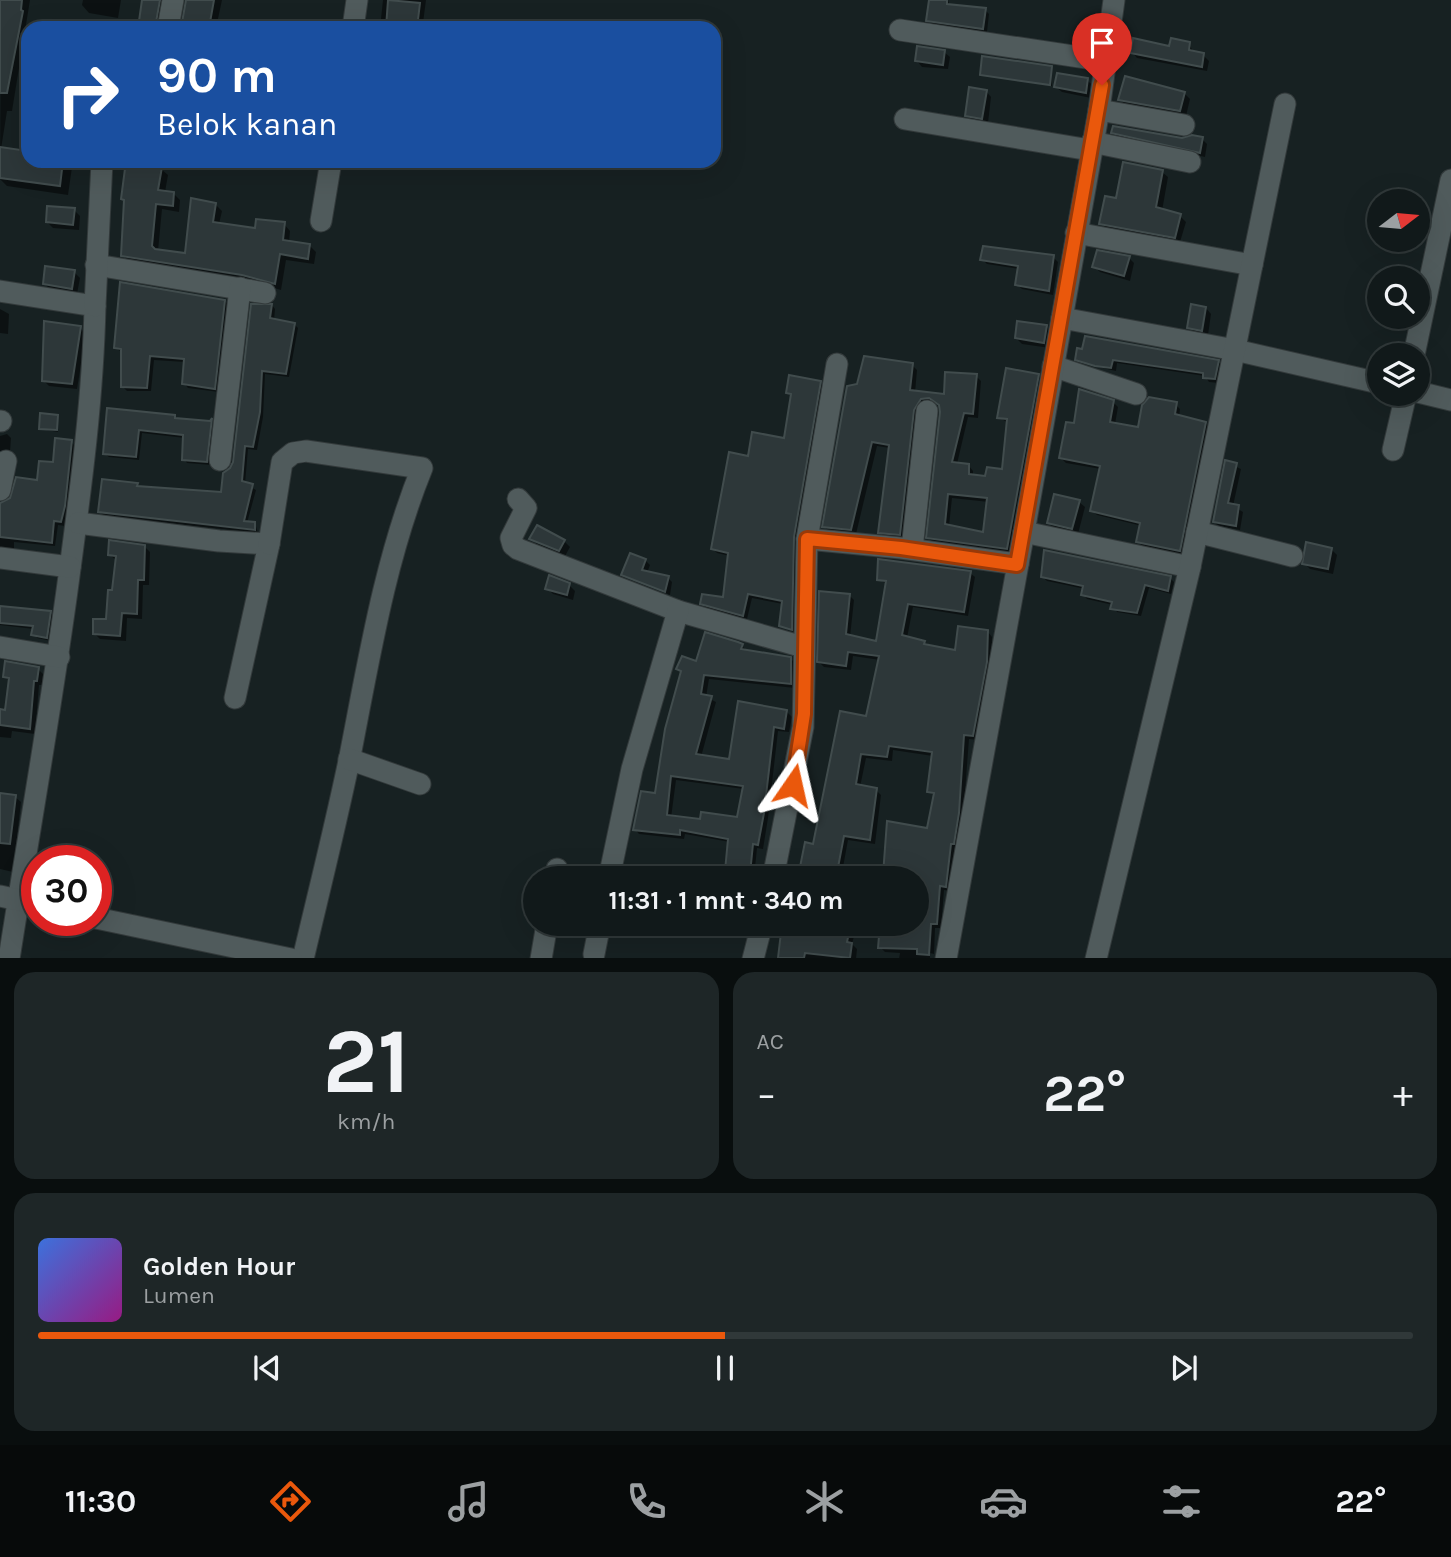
<!DOCTYPE html>
<html lang="id">
<meta charset="utf-8">
<style>
body{margin:0;font-family:Karla,sans-serif;background:#1e2627;color:#f1f3f6;height:100vh;display:flex;flex-direction:column;font-size:26px;white-space:nowrap}
*{box-sizing:border-box;margin:0}
p{font-size:23px;color:#9ca0a2}
.icon{flex:none;width:38px;height:38px;fill:none;stroke:currentColor;stroke-width:2;stroke-linecap:round;stroke-linejoin:round}
.map{position:relative;height:958px;overflow:hidden}
.panel{display:flex;flex-direction:column;gap:14px;padding:14px;background:#090e0e;flex:1}
.panel>*{flex:none}
.hud{position:absolute;left:21px;top:21px;width:700px;height:147px;border-radius:21px;box-shadow:0 7px 28px #0002,0 0 0 2px #303839;background:#1a4fa0;color:#fff;overflow:hidden}
.needle{width:46px;rotate:74deg}
.fabs{position:absolute;left:1367px;top:189px;display:grid;gap:14px}
.fabs a{display:grid;place-items:center;width:63px;height:63px;border-radius:50%;background:#11191a;box-shadow:0 7px 28px #0002,0 0 0 2px #303839;font-size:35px}
.speed{position:absolute;left:21px;top:845px;display:flex;gap:14px;font-size:35px;font-weight:700;text-align:center}
.speed>*{display:grid;place-content:center;width:91px;height:91px;border-radius:50%;background:#11191a;box-shadow:0 7px 28px #0002,0 0 0 2px #303839;line-height:1}
.speed .limit{border:10px solid #d22;background:#fff;color:#111}
.pin{position:absolute;display:grid;place-items:center;width:60px;height:60px;color:#fff;margin:-72px -30px;border-radius:50% 50% 50% 0;rotate:-45deg;box-shadow:0 0 7px #0007}
.pin .icon{rotate:45deg}
.me{position:absolute;width:77px;margin:-38px;rotate:11deg;stroke-linejoin:round;filter:drop-shadow(0 0 5px #0008)}
.turn{display:flex;align-items:center;gap:24px;height:147px;padding:0 21px;font-size:32px}
.turn .icon{width:91px;height:91px;stroke-width:2.5}
.turn b{display:block;font-size:49px;line-height:60px}
.big{font-size:52px;font-weight:700;line-height:1.1}
.panel .widget{flex:1;display:flex;flex-direction:column;justify-content:center;gap:10px;min-width:0;padding:0 24px;border-radius:21px;background:#1e2627}
.panel .dial{align-items:center;gap:0}
.dial b{font-size:91px;line-height:1}
.song{display:flex;align-items:center;gap:21px}
.cover{width:84px;height:84px;border-radius:10px;background:linear-gradient(135deg,hsl(220 70% 55%),hsl(310 70% 35%))}
.played{height:7px;border-radius:4px;background:linear-gradient(90deg,#ea580c 50%,#303839 50%)}
.keys{display:flex;justify-content:space-around;direction:ltr}
.heat{display:flex;justify-content:space-between;align-items:center;font-size:38px;direction:ltr}
.panel .tiles{flex:1;display:grid;gap:14px;grid-template-columns:1fr 1fr}
.widget:last-child{grid-column:span 2}
.trip{position:absolute;left:523px;top:866px;width:406px;height:70px;border-radius:35px;background:#11191a;box-shadow:0 7px 28px #0002,0 0 0 2px #303839;font-weight:700;line-height:70px;text-align:center}
.dock{display:flex;height:112px;justify-content:space-around;align-items:center;background:#070a0a;color:#9ca0a2}
.dock .icon{width:49px;height:49px}
.dock .selected{color:#ea580c}
.dock b{font-size:32px;color:#f1f3f6}
.map>svg:first-child{display:block}
</style>
<div class="map">
<svg width="1451" height="959" viewBox="0 0 1451 959">
<rect width="100%" height="100%" fill="#172122"/>
<g fill="#0007" fill-rule="evenodd">
<polygon points="1,0 30,0 12,111 7,111 1,149 28,153 28,161 66,161 72,167 68,195 7,186 0,179"/>
<polygon points="83,0 121,0 118,18 89,13 82,5"/>
<polygon points="144,0 168,0 164,28 139,28"/>
<polygon points="187,0 222,0 216,28 182,28"/>
<polygon points="383,0 426,0 423,23 436,24 440,28 380,28"/>
<polygon points="931,0 948,0 950,6 985,10 989,14 987,32 932,24 928,20"/>
<polygon points="1189,44 1194,53 1203,55 1209,61 1207,71 1137,58 1132,52"/>
<polygon points="944,52 950,57 948,69 922,67 917,61"/>
<polygon points="1051,68 1052,86 982,75"/>
<polygon points="1087,80 1093,86 1091,98 1062,92 1056,87"/>
<polygon points="986,91 991,97 988,123 973,121 967,115"/>
<polygon points="1184,93 1190,99 1186,116 1126,105 1120,100"/>
<polygon points="1113,132 1202,139 1207,144 1205,157 1118,137"/>
<polygon points="123,161 150,161 149,167 161,169 168,175 165,192 174,194 180,200 179,212 162,209 158,251 186,255 215,204 222,211 219,224 256,230 284,224 290,231 289,242 309,245 316,252 314,264 286,260 281,290 250,281 129,262 123,255 127,165"/>
<polygon points="1162,172 1168,177 1162,211 1180,216 1186,222 1180,242 1107,229 1101,223 1117,200"/>
<polygon points="74,210 80,216 79,230 53,228 47,222"/>
<polygon points="1053,257 1058,262 1053,295 1022,289 1017,284 1019,269 987,264 982,259"/>
<polygon points="1129,258 1134,263 1130,281 1100,272 1094,266"/>
<polygon points="74,272 80,278 77,294 51,290 45,284"/>
<polygon points="225,301 229,306 219,392 188,388 184,383 185,362 154,360 151,391 127,391 123,387 123,353 116,348"/>
<polygon points="272,305 275,309 274,321 294,324 298,328 289,377 265,374 263,417 257,450 248,449 245,484 256,490 247,523 255,523 258,533 104,516 100,512 137,484 140,488 223,494"/>
<polygon points="1206,308 1211,314 1208,335 1195,333 1189,327"/>
<polygon points="0,309 9,314 8,334 0,333"/>
<polygon points="1047,327 1052,333 1050,348 1022,344 1016,338"/>
<polygon points="80,328 86,334 77,389 49,386 43,380"/>
<polygon points="1077,359 1218,362 1223,366 1219,383 1209,382 1205,376 1117,363 1116,371 1081,363"/>
<path d="M912 365 917 370 915 393 945 396 976 376 981 381 978 418 968 417 957 464 969 466 973 471V476L987 478 1003 471 1008 423 999 417 1038 376 1043 381 1012 553 933 542 928 538 941 406 935 402 926 404 905 539 885 537 880 532 890 448 877 446 856 534 829 531 824 527ZM952 498 989 502 984 534 949 526Z"/>
<polygon points="820,383 824,387 796,633 781,626 783,604 752,598 747,619 706,608 702,603 724,599 730,556 717,553 713,549 750,458 785,440 793,397 788,393"/>
<polygon points="1113,402 1118,407 1115,424 1139,430 1175,404 1180,409 1179,417 1206,423 1210,428 1184,555 1143,546 1138,542 1142,526 1097,515 1092,511 1101,469 1066,463 1061,458 1075,425"/>
<polygon points="109,410 175,416 179,420 212,421 211,465 187,463 184,459 185,438 142,433 139,460 109,457 105,454"/>
<polygon points="57,416 58,432 41,429"/>
<polygon points="7,434 11,438 10,452 0,457 0,436"/>
<polygon points="71,442 75,446 65,526 58,525 55,546 14,542 14,549 0,549 0,504 38,481"/>
<polygon points="1227,463 1241,469 1233,506 1243,512 1240,530 1219,526 1214,522"/>
<polygon points="1079,502 1085,507 1078,534 1055,529 1049,523"/>
<polygon points="531,539 564,541 570,547 565,556 537,544"/>
<polygon points="144,546 150,552 149,585 143,585 142,619 127,618 126,641 100,639 94,633 108,621 114,592 117,561 110,555"/>
<polygon points="1331,549 1337,555 1333,574 1310,569 1304,563"/>
<polygon points="645,560 650,565 647,573 668,578 672,582 670,595 623,575"/>
<polygon points="970,573 975,577 968,616 913,607 907,638 956,652 988,632 992,637 991,668 978,740 969,739 963,818 958,848 955,847 950,891 944,890 941,928 935,928 934,954 930,953 930,959 899,959 900,953 885,952 880,947 907,928 907,924 917,924 917,878 889,878 885,874 928,830 935,796 928,791 933,756 893,750 892,761 866,758 860,787 876,790 881,795 875,844 848,840 841,878 800,878 806,844 814,846 867,718 880,660 853,656 851,670 824,667 819,662 849,595 854,600 850,637 878,643 887,584 878,579"/>
<polygon points="1042,576 1170,578 1174,582 1171,594 1149,588 1141,616 1117,612 1113,605 1087,599 1083,594 1085,589 1047,581"/>
<polygon points="569,585 575,591 573,600 553,594 547,588"/>
<polygon points="0,608 50,612 54,617 51,641 37,638 34,629 0,625"/>
<path d="M742 646 748 652 791 659 796 664 795 688 709 679 706 697 716 702 701 757 730 761 787 712 792 717 789 732 778 731 768 818 763 849 757 848 754 878 732 875 727 870 730 842 685 834 684 839 639 834 635 829 656 795 683 673 679 669ZM676 780 744 789 738 819 701 821 671 818Z"/>
<polygon points="38,669 43,674 42,685 39,685 35,734 12,731 11,738 0,737 0,711 7,712 10,682 5,676"/>
<polygon points="0,795 15,797 21,802 13,872 0,869"/>
<polygon points="785,924 852,924 856,928 852,944 857,949 856,959 780,959"/>
</g>
<g fill="#2d3739" stroke="#414c4d" stroke-width="2" fill-rule="evenodd">
<polygon points="0,0 22,0 21,10 23,11 7,93 0,93"/>
<polygon points="142,0 160,0 155,28 138,28"/>
<polygon points="186,0 214,0 209,28 181,28"/>
<polygon points="388,0 420,3 417,28 386,28"/>
<polygon points="929,0 947,0 947,4 986,8 983,29 926,21"/>
<polygon points="1133,38 1169,46 1171,38 1190,42 1189,50 1204,53 1202,67 1130,53"/>
<polygon points="917,46 945,50 943,65 915,61"/>
<polygon points="982,56 1052,66 1050,85 980,75"/>
<polygon points="1057,73 1088,78 1086,93 1054,87"/>
<polygon points="1125,76 1185,92 1180,111 1118,100"/>
<polygon points="969,87 987,90 982,119 965,116"/>
<polygon points="1113,126 1182,138 1192,135 1203,137 1200,153 1111,133"/>
<polygon points="0,147 28,151 28,161 63,161 60,186 0,178"/>
<polygon points="126,161 143,161 143,164 162,167 158,190 174,192 173,206 156,204 152,246 155,249 185,253 191,198 216,203 213,222 255,228 256,219 285,222 283,240 310,244 308,259 280,254 275,284 242,275 121,256 124,200 121,199"/>
<polygon points="1123,162 1163,170 1156,207 1181,214 1175,238 1099,224 1105,196 1116,198"/>
<polygon points="47,206 75,208 73,225 46,222"/>
<polygon points="983,246 1054,255 1049,291 1015,285 1018,266 980,260"/>
<polygon points="1097,250 1130,256 1124,276 1092,267"/>
<polygon points="45,266 75,270 72,289 43,284"/>
<polygon points="120,282 225,300 215,389 182,384 184,359 150,356 147,388 121,387 121,349 114,348"/>
<polygon points="251,304 272,304 270,318 295,323 286,374 262,371 260,412 253,447 245,446 242,481 253,484 244,521 255,522 255,530 98,512 102,479 138,483 137,486 221,492 223,473 230,468 233,462"/>
<polygon points="1191,304 1206,307 1202,331 1187,328"/>
<polygon points="44,321 81,326 72,384 42,381"/>
<polygon points="1017,321 1047,325 1044,343 1015,338"/>
<polygon points="1085,336 1219,360 1215,379 1203,378 1203,373 1113,360 1111,368 1095,366 1075,360 1077,348 1082,349"/>
<path d="M864 356 913 363 910 390 944 394 945 372 977 374 973 414 964 413 952 462 969 464V474L985 476 987 467 1002 469 1007 419 997 418 1006 368 1039 374 1007 549 926 538 940 412 939 405 929 398 921 399 914 410 900 535 878 533 889 445 872 442 851 530 822 527 847 386 857 384ZM948 494 987 498 983 532 945 524Z"/>
<polygon points="789,375 821,381 794,537 792,630 779,626 782,601 748,594 743,616 700,604 702,594 723,597 728,553 711,549 729,452 748,456 752,432 784,438 791,394 786,393"/>
<polygon points="1079,389 1114,400 1110,422 1138,427 1142,405 1149,397 1177,402 1175,414 1206,422 1180,551 1136,542 1140,523 1090,511 1100,466 1059,458 1066,422 1074,423"/>
<polygon points="107,408 175,415 175,418 210,421 212,418 207,462 182,460 183,435 139,430 136,457 103,454"/>
<polygon points="40,413 58,415 57,430 39,429"/>
<polygon points="55,438 72,440 65,506 61,522 54,521 52,543 0,537 0,503 10,498 16,477 37,480 39,461 53,462"/>
<polygon points="1225,460 1237,463 1228,503 1239,505 1236,526 1213,522"/>
<polygon points="1054,494 1080,500 1072,529 1047,523"/>
<polygon points="537,525 565,540 559,551 529,539"/>
<polygon points="109,540 145,545 144,580 138,580 137,614 122,613 120,636 93,634 93,619 106,619 108,590 112,590 116,556 108,555"/>
<polygon points="1306,542 1332,548 1328,569 1302,564"/>
<polygon points="1044,550 1171,576 1168,591 1145,585 1137,613 1110,609 1112,602 1081,595 1083,586 1041,577"/>
<polygon points="630,553 646,559 642,570 669,576 665,592 621,575"/>
<polygon points="878,559 971,571 964,612 908,604 902,635 925,641 924,644 955,650 958,626 988,630 987,662 973,736 964,735 959,813 954,844 951,844 946,887 940,886 937,924 931,924 929,955 917,954 917,949 878,948 880,924 917,927 917,878 883,875 887,821 927,828 934,793 927,792 932,752 889,746 887,757 861,754 856,784 877,788 870,840 844,836 836,878 798,877 805,842 813,844 840,711 866,716 879,656 848,652 846,666 817,662 819,591 850,594 846,634 876,641 886,581 877,580"/>
<polygon points="549,575 570,583 567,595 545,589"/>
<polygon points="0,606 51,611 47,638 31,635 33,626 0,623"/>
<path d="M705 632 738 642 743 644 741 649 791 657V684L704 675 701 694 712 696 696 754 729 759 738 701 787 710 784 729 774 727 764 813 758 845 753 844 750 874 725 871 728 839 680 830V835L633 830 641 791 655 793 665 729 681 671 676 669 682 656 696 661ZM671 776 743 786 737 817 701 812 700 819 667 815Z"/>
<polygon points="5,661 39,667 37,681 34,681 30,729 0,725 0,709 5,710 9,678 3,677"/>
<polygon points="0,793 16,795 10,844 0,843"/>
<polygon points="782,924 851,924 847,942 852,943 850,958 805,953 804,958 778,958"/>
</g>
<g fill="none" stroke-linecap="round" stroke-linejoin="round">
<defs>
<g id="minor">
<polyline points="168,28 173,0"/>
<polyline points="353,28 357,0"/>
<polyline points="900,30 1106,61"/>
<polyline points="1099,110 1184,125"/>
<polyline points="905,119 1090,150"/>
<polyline points="1092,142 1190,162"/>
<polyline points="321,221 331,161"/>
<polyline points="1076,233 1252,265"/>
<polyline points="96,265 265,293"/>
<path d="M0 291 95 306C93 397 81 487 69 576 52 704 29 831 9 959"/>
<polyline points="95,306 102,161"/>
<polyline points="1062,318 1235,350 1379,383"/>
<polyline points="1414,355 1451,180"/>
<polyline points="1053,366 1136,394"/>
<polyline points="1418,392 1451,400"/>
<polyline points="0,421 1,421"/>
<polyline points="1393,450 1406,394"/>
<polyline points="220,460 240,288"/>
<polyline points="0,490 6,461"/>
<polyline points="518,499 526,508 511,538 513,545 518,549 678,611 803,647"/>
<polyline points="78,523 219,541 269,544 235,698"/>
<polyline points="1024,532 1099,110 1114,0"/>
<polyline points="1197,532 1292,556"/>
<polyline points="807,539 901,548 1018,564 1024,532 1190,567"/>
<path d="M269 544 282 462 293 453 306 451 422 468C385 559 369 659 350 756 336 824 319 891 303 959"/>
<polyline points="912,549 927,411"/>
<polyline points="0,558 70,567"/>
<polyline points="0,647 59,657"/>
<polyline points="349,759 420,784"/>
<polyline points="555,878 557,869"/>
<polyline points="609,878 632,769 678,611"/>
<polyline points="773,878 803,727 807,539 837,364"/>
<polyline points="0,896 37,904"/>
<polyline points="96,918 291,959"/>
<polyline points="594,954 600,924"/>
<polyline points="541,959 547,924"/>
<polyline points="753,959 762,924"/>
<polyline points="946,959 1018,564"/>
<polyline points="1096,959 1190,567 1285,104"/>
</g>
</defs>
<use href="#minor" stroke="#333a3b" stroke-width="23"/>
<use href="#minor" stroke="#505b5c" stroke-width="21"/>
</g>
<g fill="none" stroke-linecap="round" stroke-linejoin="round">
<defs>
<polyline id="route" points="793,785 804,714 807,539 901,548 1017,565 1102,85"/>
</defs>
<use href="#route" stroke="#983908" stroke-width="18"/>
<use href="#route" stroke="#ea580c" stroke-width="12"/>
</g>
</svg>
<div class="fabs">
<a><svg class="needle" viewBox="-14 -14 28 28"><path d="M0-13l5 13h-10z" fill="#e53935"/><path d="M0 13l5-13h-10z" fill="#9ca0a2"/></svg></a>
<a><svg class="icon" aria-label="search" viewBox="0 0 24 24"><circle cx="10" cy="10" r="6"/><path d="M15 15l6 6"/></svg></a>
<a><svg class="icon" aria-label="layers" viewBox="0 0 24 24"><path d="M12 4l9 5-9 5-9-5zM3 14l9 5 9-5"/></svg></a>
</div>
<div class="speed"><div class="limit">30</div></div>
<div class="pin" style="left:1102px;top:85px;background:#d93025"><svg class="icon" aria-label="arrive" viewBox="0 0 24 24"><path d="M6 21V4h12l-3 4 3 4H6"/></svg></div>
<svg class="me" style="left:793px;top:785px" viewBox="-20 -20 40 40"><path d="M0-17L14 15 0 8-14 15z" fill="#ea580c" stroke="#fff" stroke-width="4"/></svg>
<div class="trip">11:31 · 1 mnt · 340 m</div>
<div class="hud">
<div class="turn"><svg class="icon" aria-label="right" viewBox="0 0 24 24"><path d="M7 20v-9h11M14 6l5 5-5 5"/></svg><div><b>90 m</b>Belok kanan</div></div>
</div>
</div>
<section class="panel">
<div class="tiles">
<div class="widget dial"><b>21</b><p>km/h</p></div>
<div class="widget"><p>AC</p>
<div class="heat"><a>−</a><b class="big">22°</b><a>+</a></div>
</div>
<div class="widget">
<div class="song"><i class="cover"></i><div><b>Golden Hour</b><p>Lumen</p></div></div>
<div class="played"></div>
<div class="keys"><svg class="icon" aria-label="previous" viewBox="0 0 24 24"><path d="M18 5L8 12l10 7zM5 5v14"/></svg><svg class="icon" aria-label="pause" viewBox="0 0 24 24"><path d="M8 5v14M16 5v14"/></svg><svg class="icon" aria-label="next" viewBox="0 0 24 24"><path d="M6 5l10 7-10 7zM19 5v14"/></svg></div>
</div>
</div>
</section>
<nav class="dock">
<b>11:30</b>
<svg class="icon selected" aria-label="directions" viewBox="0 0 24 24"><path d="M12 3l9 9-9 9-9-9zM9 14v-3h6M13 9l2 2-2 2"/></svg>
<svg class="icon" aria-label="music" viewBox="0 0 24 24"><path d="M9 18V5l10-2v13"/><circle cx="6" cy="18" r="3"/><circle cx="16" cy="16" r="3"/></svg>
<svg class="icon" aria-label="phone" viewBox="0 0 24 24"><path d="M5 4h4l2 5-3 2q2 4 5 5l2-3 5 2v4C11 20 4 13 5 4z"/></svg>
<svg class="icon" aria-label="climate" viewBox="0 0 24 24"><path d="M12 3v18M4 7l16 10M4 17L20 7"/></svg>
<svg class="icon" aria-label="car" viewBox="0 0 24 24"><path d="M5 17H2v-5l4-1 3-4h7l3 4 3 1v5h-3M9 17h6M6 11h13"/><circle cx="7" cy="17" r="2"/><circle cx="17" cy="17" r="2"/></svg>
<svg class="icon" aria-label="filters" viewBox="0 0 24 24"><path d="M4 7h16M4 17h16"/><circle cx="9" cy="7" r="2"/><circle cx="15" cy="17" r="2"/></svg>
<b>22°</b>
</nav>
